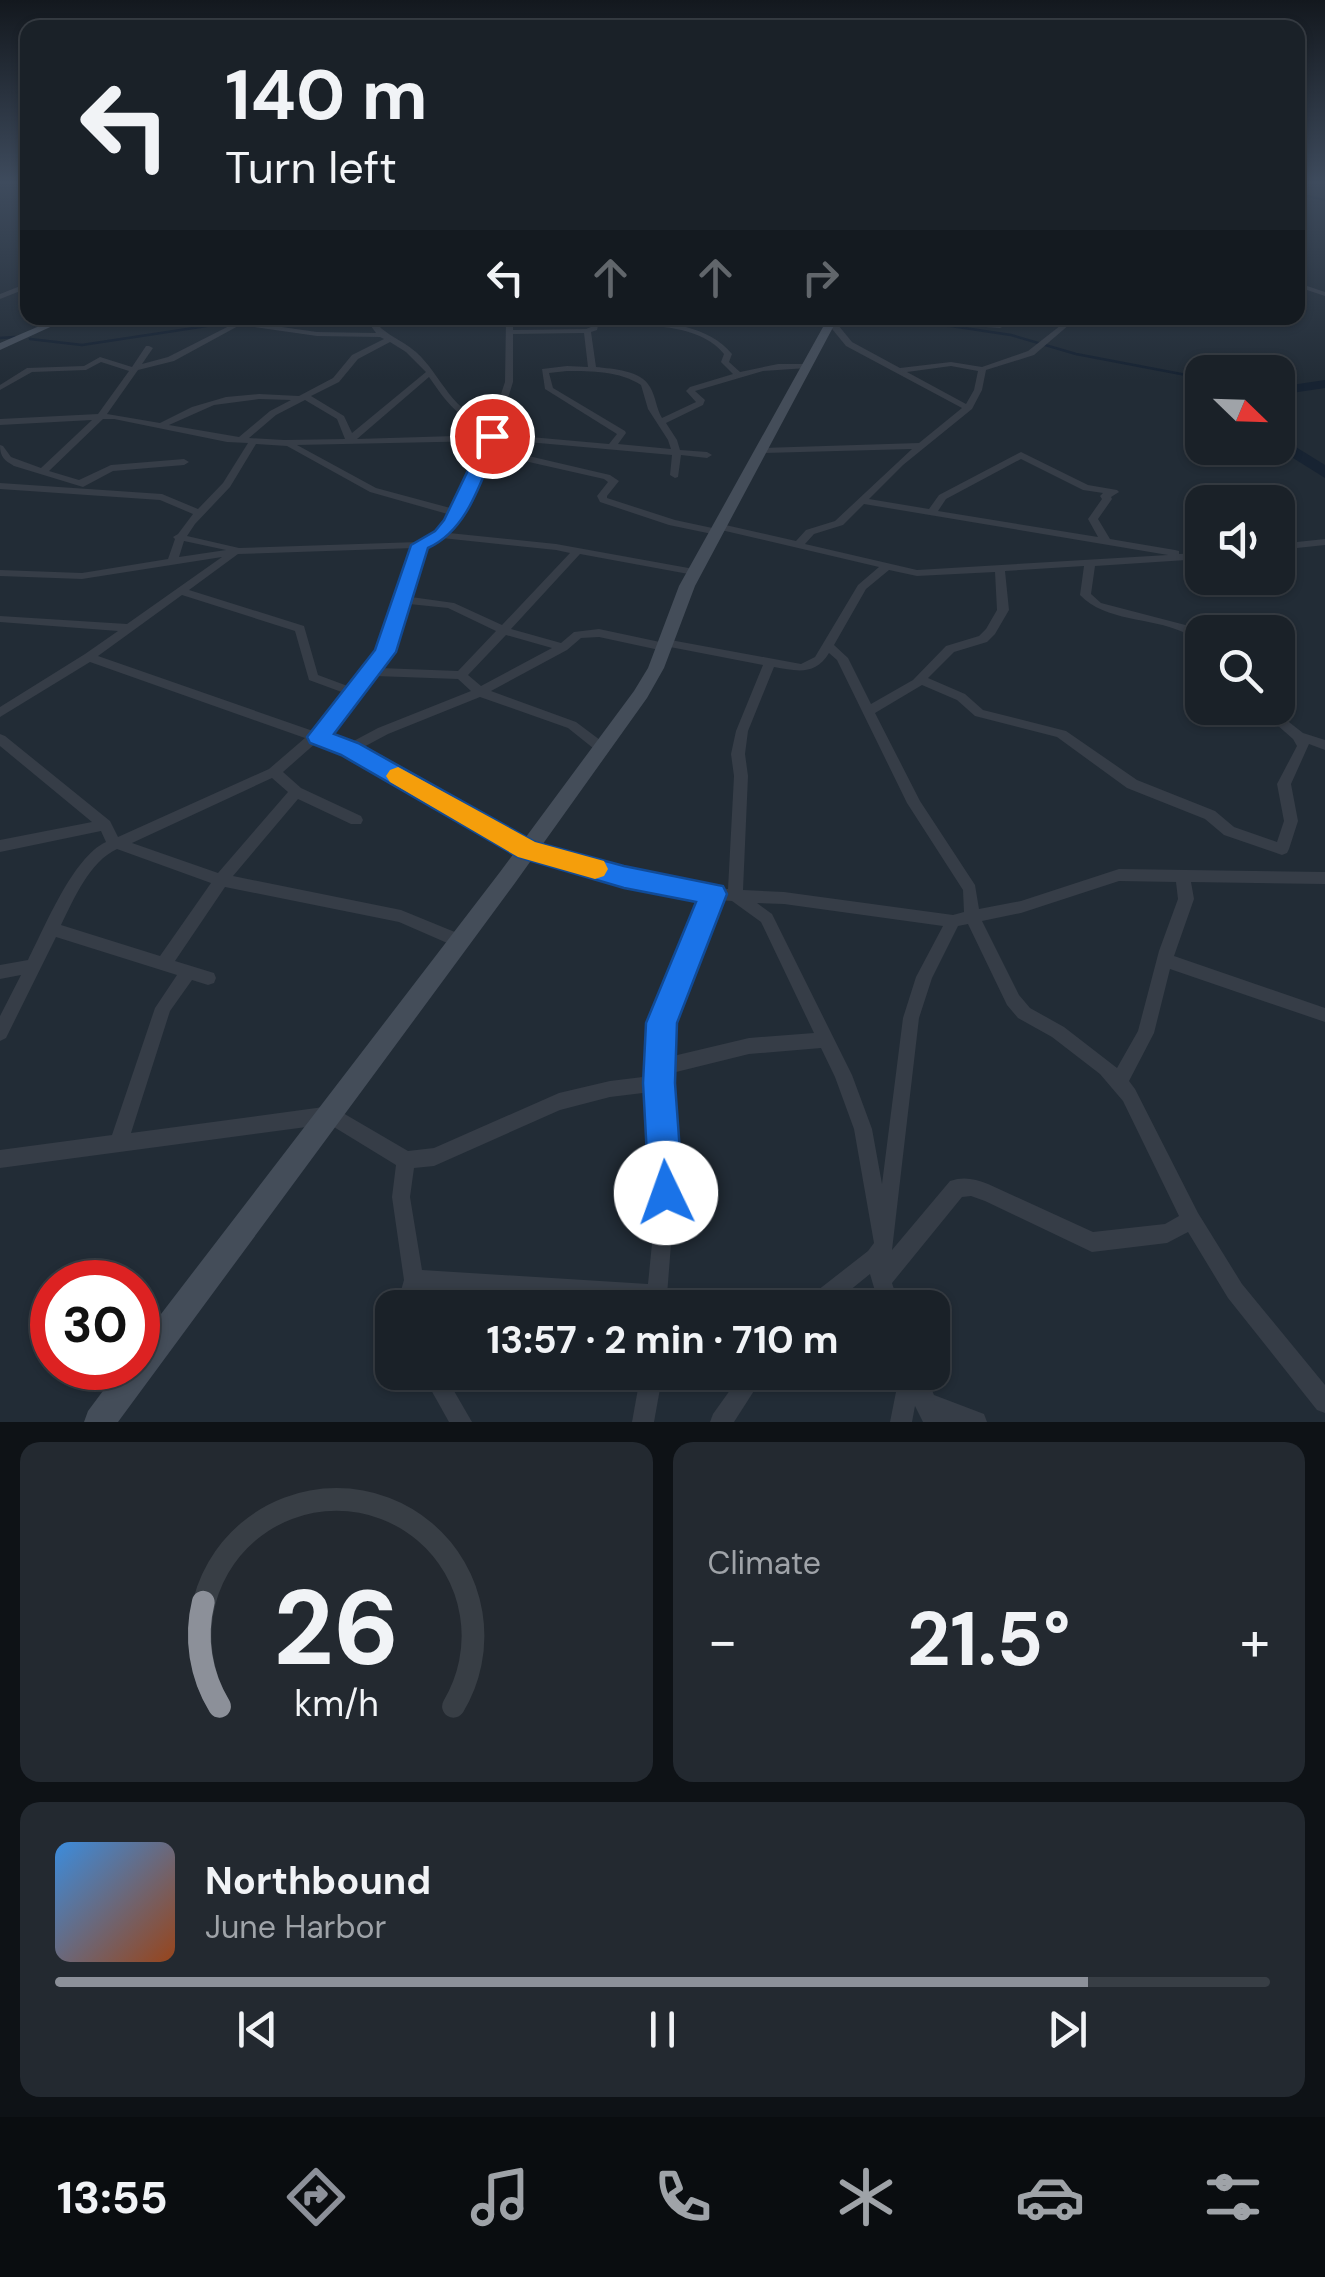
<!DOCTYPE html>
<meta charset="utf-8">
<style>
body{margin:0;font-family:"DM Sans",sans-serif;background:#232930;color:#f1f3f6;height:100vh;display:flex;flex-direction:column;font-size:38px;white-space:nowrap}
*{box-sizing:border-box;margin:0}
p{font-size:32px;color:#9fa3a8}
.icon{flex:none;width:55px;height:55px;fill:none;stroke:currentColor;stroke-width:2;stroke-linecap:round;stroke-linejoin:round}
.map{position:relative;height:1422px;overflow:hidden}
.details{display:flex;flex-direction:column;gap:20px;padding:20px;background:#0e1216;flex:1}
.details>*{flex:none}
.guide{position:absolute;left:20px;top:20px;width:1285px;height:305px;border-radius:20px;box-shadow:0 2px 8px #0004,0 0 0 2px #383e45;background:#1a2128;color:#f1f3f6;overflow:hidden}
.needle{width:65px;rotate:113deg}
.buttons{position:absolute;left:1185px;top:355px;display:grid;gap:20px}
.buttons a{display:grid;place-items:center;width:110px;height:110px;border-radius:20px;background:#1a2128;box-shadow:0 2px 8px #0004,0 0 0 2px #383e45;font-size:50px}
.speed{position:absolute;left:30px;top:1260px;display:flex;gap:20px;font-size:50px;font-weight:700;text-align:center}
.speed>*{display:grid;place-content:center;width:130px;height:130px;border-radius:50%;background:#1a2128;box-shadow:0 2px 8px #0004,0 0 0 2px #383e45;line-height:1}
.speed .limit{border:15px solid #d22;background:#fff;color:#111}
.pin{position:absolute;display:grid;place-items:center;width:85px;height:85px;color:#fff;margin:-42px;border:5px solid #fff;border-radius:50%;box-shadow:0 2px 10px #0007}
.me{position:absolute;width:110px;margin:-55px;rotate:357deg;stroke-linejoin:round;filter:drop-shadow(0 0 8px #0008)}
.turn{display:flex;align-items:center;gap:35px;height:210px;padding:0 40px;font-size:45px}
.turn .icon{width:130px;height:130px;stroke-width:2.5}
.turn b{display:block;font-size:70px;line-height:85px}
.lanes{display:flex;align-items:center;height:95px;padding:0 40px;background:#0003;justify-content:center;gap:50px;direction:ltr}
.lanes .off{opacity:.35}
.big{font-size:75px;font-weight:700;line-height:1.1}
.details .tile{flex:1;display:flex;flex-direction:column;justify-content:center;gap:15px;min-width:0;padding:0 35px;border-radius:20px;background:#232930}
.details .dial{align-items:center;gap:0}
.dial svg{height:260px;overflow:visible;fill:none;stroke:#383e45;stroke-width:7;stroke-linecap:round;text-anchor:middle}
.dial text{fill:#f1f3f6;stroke:none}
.song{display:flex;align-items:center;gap:30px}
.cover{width:120px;height:120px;border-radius:15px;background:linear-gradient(135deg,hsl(210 70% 55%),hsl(20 70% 35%))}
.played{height:10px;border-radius:5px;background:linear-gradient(90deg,#8c9099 85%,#383e45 85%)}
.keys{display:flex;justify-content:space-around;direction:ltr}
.heat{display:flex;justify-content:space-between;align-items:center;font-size:55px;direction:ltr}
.details .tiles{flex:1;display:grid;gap:20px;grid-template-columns:1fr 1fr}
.tile:last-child{grid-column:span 2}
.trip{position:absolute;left:375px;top:1290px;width:575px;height:100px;border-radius:20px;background:#1a2128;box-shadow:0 2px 8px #0004,0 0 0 2px #383e45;font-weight:700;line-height:100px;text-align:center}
.tabs{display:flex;height:160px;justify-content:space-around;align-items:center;background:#0a0d10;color:#9fa3a8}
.tabs .icon{width:70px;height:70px}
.tabs .active{color:#8c9099}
.tabs b{font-size:45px;color:#f1f3f6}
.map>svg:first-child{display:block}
</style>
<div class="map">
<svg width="1325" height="1422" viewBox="0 0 1325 1422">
<rect width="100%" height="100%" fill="#222c36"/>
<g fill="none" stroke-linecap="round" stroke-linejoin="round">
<g stroke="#172332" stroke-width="2.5">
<polyline points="1298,194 1325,200"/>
<polyline points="308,318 379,318 435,324 473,318"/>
<polyline points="718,318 733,321 751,318"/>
<polyline points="843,320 951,326 1011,335 1076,354 1202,378"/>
<polyline points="0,338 15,337"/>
<polyline points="30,339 82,345 260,318"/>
</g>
<g fill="#172332" fill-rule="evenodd">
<polygon points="1325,380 1325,388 1278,395 1278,387"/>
<polygon points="1278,436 1325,465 1325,478 1277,448"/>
</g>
<g fill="#363d47" fill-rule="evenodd">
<polygon points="28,283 28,288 0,299 0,294"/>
<polygon points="1298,283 1325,292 1325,296 1298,287"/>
<path d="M365 318H372C384 335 401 339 416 352 442 375 453 417 492 421L505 382 506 318H513V330L586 329 591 327 594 318H600V322C642 321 703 318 732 354L729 362 740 372 778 364H810L811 366 807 368 763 371 695 391 705 400 703 405 666 423 677 440 680 450 707 452 712 455 707 458 681 455 678 477 675 478 670 475 672 455 495 439 487 456 520 454 610 475 619 481 607 496V498L675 520 717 529V525L721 524 796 541 806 530 835 521 912 449 764 453 761 452V448L919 443 962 408 846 346 828 324V320H834L852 342 900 368 951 362 982 367 1028 351 1070 318H1077L1034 355 986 370 982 390 972 409 903 465 869 499 929 509 939 495 1021 452 1088 485 1117 490 1119 492 1111 497 1112 499 1098 519 1110 539 1175 550 1179 551V554L1202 553V559L1095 566 1091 594 1101 603 1193 627 1202 635V645C1195 641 1190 635 1183 632 1150 617 1106 622 1080 595L1084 566 1005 571 1009 610 995 634 987 642 954 652 928 678 965 694 983 710 1066 731 1137 780 1215 811 1234 827 1277 842 1284 821 1277 784 1297 746 1293 739 1258 708H1271L1303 733 1325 740V750L1309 744 1291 784 1298 821 1289 849 1287 853 1282 855 1224 835 1205 819 1127 788 1057 737 975 716 957 700 922 685 875 713 920 801 975 885 979 909 1021 901 1119 869 1325 872V884L1191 882 1194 899 1174 956 1325 1008V1022L1170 969 1154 1033 1129 1081 1135 1089 1198 1213 1242 1284 1325 1385V1413L1317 1410 1228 1298 1188 1232 1167 1243 1092 1252 985 1201 971 1196 962 1197 892 1283 900 1308H880L870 1274 828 1308H801L804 1301 868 1251 874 1243 854 1129 835 1077 821 1048 749 1054 668 1074 675 1193 666 1308H646V1304L421 1290 416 1308H396L404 1280 392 1197 396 1165 329 1124 0 1168V1150L112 1135 155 1008 177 975 56 937 6 1038 0 1041V1016L21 975 0 979V965L28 960C45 927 73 857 106 842L101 831 0 852V840L92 822 0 746V734L5 736 110 821 118 837 269 769 305 738 90 662 0 717V707L85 654 118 631 0 622V616L127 624 222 557 82 579 0 576V570L82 573 168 559 175 539 173 537 178 534 193 514 160 500 0 489V483L162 494 198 509 223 483 248 443 227 442 114 419H103L49 471 79 480 111 465 184 459 189 462 184 465 113 471 83 487 14 466C4 460 0 457 0 445L3 446 11 457 41 468 92 420 0 425V419L98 414 129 371 101 362 86 370 32 372 0 390V385L27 368 84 366 100 357 132 367 146 346H149L153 348 142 364 168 357 239 321 317 332 376 333ZM240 325 317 336 380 337 384 339 352 355 333 378 299 396 259 394 226 397 192 407 160 423 107 414 138 370 174 361ZM598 326C637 325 697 321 724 354L721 362 733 374 690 387 686 391 696 402 662 418C656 408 656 397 650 387 641 370 613 369 596 367L591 332 597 330ZM584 333 588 367 567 366 542 369 545 389 617 434 609 444 497 434 513 382V334ZM390 342 406 352 426 372 352 433 344 416 311 396 339 382 358 359ZM951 366 978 371 974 390 966 404 907 372ZM567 371C591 371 620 371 641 385L648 409 668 440 671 449 618 444 626 433 625 431 553 388 549 373ZM429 377C445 400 460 423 490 426L487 435 357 439ZM259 399 291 400 270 411 239 437 169 425 214 405ZM305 400 337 419 345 439 284 440 249 438 276 415ZM485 441 454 509 376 488 297 445ZM256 444 287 446 370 492 451 515 437 533 418 542 239 548 187 536 195 524 230 487ZM1021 459 1083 490 1103 493 1100 496 1102 499 1088 519 1098 537 938 511 946 499ZM520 460 604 479 608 482 597 496 600 502 669 525 717 535 721 534V530L879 567 858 585 815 657 801 664 665 639 660 642 599 629 574 632 561 643 511 629 580 554 694 575 699 572 694 569 556 544 449 533 458 522 485 462ZM864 504 1168 555 917 570 805 544 814 534 843 525ZM442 538 556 550 570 553 502 625 454 603 411 597 425 547ZM184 541 226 550 179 557ZM414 548 388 634 380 651 353 688 318 675 304 626 189 590 238 554ZM889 570 917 576 995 572 997 610 986 629 979 636 946 646 913 680 871 704 848 658 834 645 866 589ZM182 595 295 631 309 680 347 694 313 731 98 656ZM409 604 448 608 496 631 458 671 380 668 400 634ZM506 635 552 648 481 686 468 675ZM599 637 664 651 670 647 763 665 736 731 731 754 734 776 728 889 713 888 624 871 531 846 360 749 388 734 480 697 568 728 598 752H608L610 749 608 746 576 722 491 691 567 650 581 638ZM829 653 837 660 907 803 963 890 964 912 953 915 784 892 743 890 748 776 745 754 748 731 774 667C797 671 815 676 829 653ZM375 676 458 679 471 691 378 728 348 744 324 735ZM317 742 344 752 522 854 624 883 704 898 654 1023 651 1076 610 1081 559 1093 434 1148 408 1151 331 1106 131 1133 170 1011 192 980 208 985 214 983 216 978 214 973 175 961 225 887 399 922 461 949 467 947 469 942 467 937 401 910 233 876 298 799 351 824H361L363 820 361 816 301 788 283 772ZM272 778 288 792 218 873 132 843ZM117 849 211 883 160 956 61 925C74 899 89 862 117 849ZM1119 881 1176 882 1178 899 1159 951 1138 1031 1117 1068 1064 1027 1030 1008 1019 995 982 921 1021 913ZM718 900 732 901 761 922 814 1033 749 1038 669 1057 670 1023ZM757 903 784 904 943 926 916 977 903 1018 882 1184 872 1129 852 1075 772 914ZM968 924 1007 1005 1018 1018 1052 1037 1100 1074 1123 1101 1179 1216 1165 1224 1093 1232 988 1184C975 1179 964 1176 950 1181L892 1250 919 1018 932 978 958 926ZM651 1092 657 1193 648 1284 422 1270 410 1197 414 1168 434 1166 560 1110 610 1097Z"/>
<polygon points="879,318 908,318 1000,324 1004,326 1000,328 883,320"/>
<polygon points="1325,539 1325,545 1278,550 1278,544"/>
<polygon points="421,1372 443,1372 472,1422 449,1422"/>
<polygon points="641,1372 663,1372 654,1422 632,1422"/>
<polygon points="743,1372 766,1372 734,1422 710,1422 713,1414"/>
<polygon points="900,1372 924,1372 934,1395 984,1414 987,1422 923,1422 915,1406 912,1422 890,1422"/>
</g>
<g fill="#444d59" fill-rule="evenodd">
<polygon points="58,318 70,318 0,350 0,343"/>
<polygon points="828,318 838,318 695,586 664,668 647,698 515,883 118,1422 84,1422 88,1411 120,1368 138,1368 138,1344 500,872 634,691 648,668 679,586"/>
</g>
</g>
<linearGradient id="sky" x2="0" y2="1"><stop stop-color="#13181e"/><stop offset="0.48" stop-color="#3e4b5d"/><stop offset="1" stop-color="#3e4b5d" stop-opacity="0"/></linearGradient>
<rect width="1325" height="380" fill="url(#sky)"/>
<path fill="#1a73e8" stroke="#114b97" stroke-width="2.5" d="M486 433 500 436C482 476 470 529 428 548L396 652 334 734 358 743 535 842 624 866 723 886 727 894 677 1023 675 1083 683 1193 678 1205 666 1210 654 1205 649 1193 643 1083 646 1023 696 902 624 888 518 857 341 755 310 743 307 737 375 650 411 545 435 531 444 520Z"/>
<polygon fill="#f59e0b" points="398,767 535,842 604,861 608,869 604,876 595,879 518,857 390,782 386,776 390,770"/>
</svg>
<div class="buttons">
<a><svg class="needle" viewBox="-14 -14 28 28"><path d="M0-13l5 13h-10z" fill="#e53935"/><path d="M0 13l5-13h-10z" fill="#9fa3a8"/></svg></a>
<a><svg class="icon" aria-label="sound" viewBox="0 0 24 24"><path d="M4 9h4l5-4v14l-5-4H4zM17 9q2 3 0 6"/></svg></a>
<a><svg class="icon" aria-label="search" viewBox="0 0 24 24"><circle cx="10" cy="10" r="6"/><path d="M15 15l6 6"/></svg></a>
</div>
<div class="speed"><div class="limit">30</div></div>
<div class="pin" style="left:492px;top:436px;background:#d93025"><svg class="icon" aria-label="arrive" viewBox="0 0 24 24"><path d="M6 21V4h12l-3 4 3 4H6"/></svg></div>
<svg class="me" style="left:666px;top:1193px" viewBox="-20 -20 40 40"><circle r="19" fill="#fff"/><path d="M0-13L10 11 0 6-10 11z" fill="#1a73e8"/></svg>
<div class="trip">13:57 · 2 min · 710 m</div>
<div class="guide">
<div class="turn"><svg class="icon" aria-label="left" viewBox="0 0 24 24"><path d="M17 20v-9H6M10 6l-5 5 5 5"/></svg><div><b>140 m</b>Turn left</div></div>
<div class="lanes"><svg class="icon" aria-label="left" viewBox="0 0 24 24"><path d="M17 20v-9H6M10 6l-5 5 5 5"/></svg><svg class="icon off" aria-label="ahead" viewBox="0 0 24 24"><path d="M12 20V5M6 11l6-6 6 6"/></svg><svg class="icon off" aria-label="ahead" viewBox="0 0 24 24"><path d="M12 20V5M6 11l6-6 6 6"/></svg><svg class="icon off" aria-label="right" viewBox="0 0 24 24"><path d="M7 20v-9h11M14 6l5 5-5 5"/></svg></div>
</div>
</div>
<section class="details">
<div class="tiles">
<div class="tile dial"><svg viewBox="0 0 100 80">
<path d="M14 69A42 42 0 1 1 86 69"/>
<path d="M14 69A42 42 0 0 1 9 37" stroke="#8c9099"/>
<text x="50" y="56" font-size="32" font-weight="700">26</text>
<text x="50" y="72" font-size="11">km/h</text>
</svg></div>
<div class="tile"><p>Climate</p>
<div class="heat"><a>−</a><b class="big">21.5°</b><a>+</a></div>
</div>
<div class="tile">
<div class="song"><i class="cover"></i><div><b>Northbound</b><p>June Harbor</p></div></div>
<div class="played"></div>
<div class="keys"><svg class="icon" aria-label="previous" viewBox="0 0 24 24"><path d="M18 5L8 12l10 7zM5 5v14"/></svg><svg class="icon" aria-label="pause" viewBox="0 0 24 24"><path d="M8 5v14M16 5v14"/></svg><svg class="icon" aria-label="next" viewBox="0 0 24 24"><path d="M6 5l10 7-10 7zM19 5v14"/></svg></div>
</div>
</div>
</section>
<nav class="tabs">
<b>13:55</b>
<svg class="icon active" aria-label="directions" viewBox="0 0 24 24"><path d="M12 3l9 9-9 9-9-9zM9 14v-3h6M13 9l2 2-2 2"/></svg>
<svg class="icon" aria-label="music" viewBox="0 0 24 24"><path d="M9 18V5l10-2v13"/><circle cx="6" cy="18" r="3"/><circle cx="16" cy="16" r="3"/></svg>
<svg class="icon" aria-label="phone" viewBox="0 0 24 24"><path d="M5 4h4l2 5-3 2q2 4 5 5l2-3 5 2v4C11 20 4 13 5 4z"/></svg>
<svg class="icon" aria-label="climate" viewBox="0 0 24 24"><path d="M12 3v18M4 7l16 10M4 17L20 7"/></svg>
<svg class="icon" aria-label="car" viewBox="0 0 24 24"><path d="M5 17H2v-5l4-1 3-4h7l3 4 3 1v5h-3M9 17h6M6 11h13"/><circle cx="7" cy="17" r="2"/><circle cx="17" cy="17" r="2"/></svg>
<svg class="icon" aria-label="filters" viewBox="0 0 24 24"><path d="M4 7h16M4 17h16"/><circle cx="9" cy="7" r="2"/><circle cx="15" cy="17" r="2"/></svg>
</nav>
